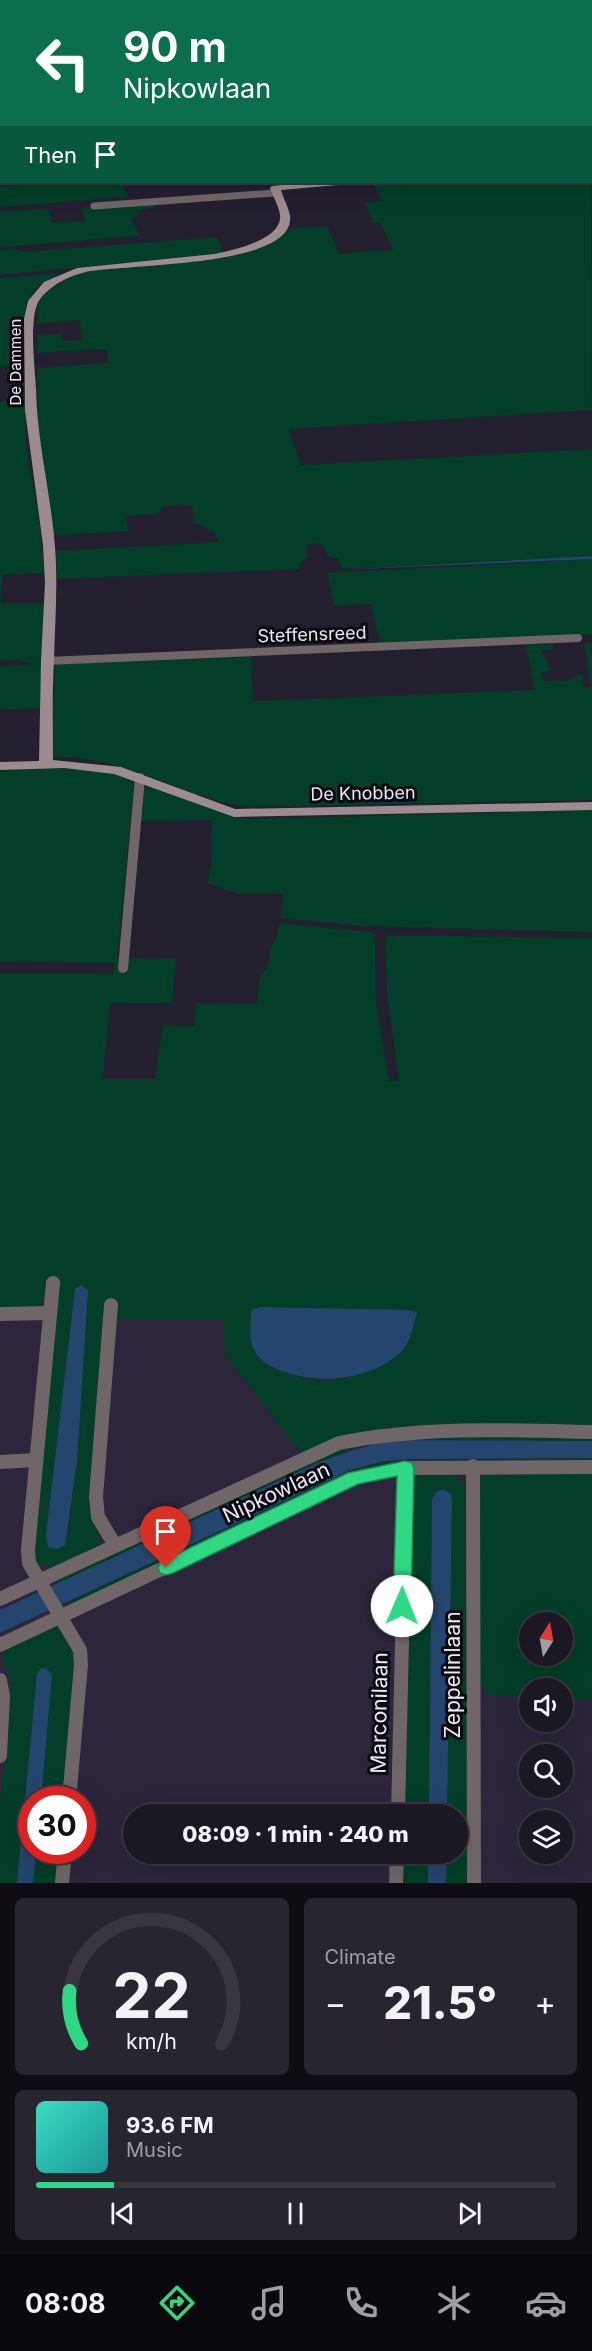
<!DOCTYPE html>
<meta charset="utf-8">
<style>
body{margin:0;font-family:Inter,sans-serif;background:#282430;color:#f1f3f6;height:100vh;display:flex;flex-direction:column;font-size:22px;white-space:nowrap}
*{box-sizing:border-box;margin:0}
p{font-size:20px;color:#a09fa6}
.icon{flex:none;width:33px;height:33px;fill:none;stroke:currentColor;stroke-width:2;stroke-linecap:round;stroke-linejoin:round}
.map{position:relative;height:1883px;overflow:hidden}
.panel{display:flex;flex-direction:column;gap:15px;padding:15px;background:#0f0d13;flex:1}
.panel>*{flex:none}
.guide{position:absolute;left:0px;top:0px;width:592px;height:183px;box-shadow:0 6px 24px #0002,0 0 0 2px #393641;background:#0b6e4f;color:#fff;overflow:hidden}
.needle{width:39px;rotate:11deg}
.fabs{position:absolute;left:519px;top:1612px;display:grid;gap:12px}
.fabs a{display:grid;place-items:center;width:54px;height:54px;border-radius:50%;background:#1b1723;box-shadow:0 6px 24px #0002,0 0 0 2px #393641;font-size:30px}
.speed{position:absolute;left:18px;top:1786px;display:flex;gap:12px;font-size:30px;font-weight:700;text-align:center}
.speed>*{display:grid;place-content:center;width:78px;height:78px;border-radius:50%;background:#1b1723;box-shadow:0 6px 24px #0002,0 0 0 2px #393641;line-height:1}
.speed .limit{border:9px solid #d22;background:#fff;color:#111}
.pin{position:absolute;display:grid;place-items:center;width:51px;height:51px;color:#fff;margin:-62px -26px;border-radius:50% 50% 50% 0;rotate:-45deg;box-shadow:0 0 6px #0007}
.pin .icon{rotate:45deg}
.me{position:absolute;width:66px;margin:-33px;rotate:1deg;stroke-linejoin:round;filter:drop-shadow(0 0 4px #0008)}
.turn{display:flex;align-items:center;gap:21px;height:126px;padding:0 24px;font-size:27px}
.turn .icon{width:78px;height:78px;stroke-width:2.5}
.turn b{display:block;font-size:42px;line-height:51px}
.then{display:flex;align-items:center;height:57px;padding:0 24px;background:#0003;gap:12px;font-size:22px}
.big{font-size:45px;font-weight:800;line-height:1.1}
.panel .tile{flex:1;display:flex;flex-direction:column;justify-content:center;gap:9px;min-width:0;padding:0 21px;border-radius:9px;background:#282430}
.panel .dial{align-items:center;gap:0}
.dial svg{height:156px;overflow:visible;fill:none;stroke:#393641;stroke-width:7;stroke-linecap:round;text-anchor:middle}
.dial text{fill:#f1f3f6;stroke:none}
.song{display:flex;align-items:center;gap:18px}
.cover{width:72px;height:72px;border-radius:9px;background:linear-gradient(135deg,hsl(170 70% 55%),hsl(180 70% 35%))}
.played{height:6px;border-radius:3px;background:linear-gradient(90deg,#2fd883 15%,#393641 15%)}
.keys{display:flex;justify-content:space-around;direction:ltr}
.heat{display:flex;justify-content:space-between;align-items:center;font-size:33px;direction:ltr}
.panel .tiles{flex:1;display:grid;gap:15px;grid-template-columns:1fr 1fr}
.tile:last-child{grid-column:span 2}
.trip{position:absolute;left:123px;top:1804px;width:345px;height:60px;border-radius:30px;background:#1b1723;box-shadow:0 6px 24px #0002,0 0 0 2px #393641;font-weight:800;line-height:60px;text-align:center}
.tabs{display:flex;height:96px;justify-content:space-around;align-items:center;background:#0b090e;color:#a09fa6}
.tabs .icon{width:42px;height:42px}
.tabs .active{color:#2fd883}
.tabs b{font-size:27px;color:#f1f3f6}
.map>svg:first-child{display:block}
</style>
<div class="map">
<svg width="592" height="1883" viewBox="0 0 592 1883">
<rect width="100%" height="100%" fill="#241f2f"/>
<path fill="#2c253b" fill-rule="evenodd" d="M0 1277 468 1295 592 1427V1883H0ZM530 1623H562V1656H530ZM530 1689H562V1722H530ZM530 1755H562V1788H530ZM32 1800H82V1851H32ZM134 1815H458V1854H134ZM530 1821H562V1854H530Z"/>
<g fill="#023e28" fill-rule="evenodd">
<polygon points="0,0 221,0 223,1 2,2 0,42"/>
<polygon points="591,167 592,410 289,429 301,465 592,449 592,556 343,569 338,559 328,556 323,545 316,543 306,545 307,557 299,565 300,569 57,579 56,551 219,542 214,532 194,523 192,505 163,506 162,511 154,514 126,516 129,531 53,536 38,441 37,368 108,363 106,349 37,353 37,335 61,334 63,341 82,340 80,320 37,324 38,302 44,293 65,279 87,271 238,255 271,244 288,229 327,226 339,254 393,249 380,222 373,223 365,203 382,201 373,184 407,182 591,182"/>
<polygon points="66,182 122,182 127,197 0,207 0,187"/>
<polygon points="153,202 156,207 136,211 138,217 131,217 140,236 0,247 0,211 48,209 52,223 85,221 81,208"/>
<polygon points="217,237 223,253 0,275 0,250 15,249 25,252"/>
<polygon points="60,273 39,285 26,302 24,365 0,367 0,278"/>
<polygon points="25,398 26,446 39,520 44,573 2,575 1,603 44,603 41,708 0,710 0,666 37,664 18,660 0,661 0,402"/>
<polygon points="592,559 592,635 380,645 371,604 334,606 327,573"/>
<path d="M592 642V800L246 807C180 796 121 755 52 757L55 664 251 657 253 701 535 690 525 645 554 644 553 649H545L541 651 552 670 541 673 544 681 571 680 578 673 583 675V688L591 687 584 643Z"/>
<path d="M43 768C65 768 119 767 134 784L117 958 176 959 172 1003H110L103 1079H155L163 1025 194 1026 196 1003 257 1004 259 978 269 964 270 948 278 934 279 923 369 932 375 935 376 1005 389 1081 399 1080 387 996 385 935 592 938V1427L415 1426C367 1430 345 1434 302 1455L226 1356 223 1320H116L117 1303H108L89 1504C90 1520 105 1532 98 1547L55 1567 38 1564 33 1554 56 1280H45L44 1298 40 1306 30 1309H0V973L113 974 115 963 0 961V771ZM86 1287 88 1290 77 1462 68 1534 52 1498 75 1289ZM406 1310 417 1313C414 1323 410 1344 402 1351 383 1368 350 1380 325 1381 306 1381 285 1372 267 1366Z"/>
<polygon points="149,786 215,810 247,819 592,810 592,932 360,926 280,918 283,894 238,894 207,883 211,864 212,820 141,821 144,789"/>
<polygon points="398,1435 592,1435 592,1441 403,1440 377,1443 354,1448 58,1584 57,1578 337,1448"/>
<polygon points="592,1458 592,1464 402,1464 70,1604 67,1601 324,1482 353,1469 384,1461"/>
<path d="M592 1472V1700L563 1698 562 1689H530L529 1697 485 1695V1688L479 1687 480 1478 484 1474ZM530 1623H562V1656H530Z"/>
<path d="M420 1473C441 1473 455 1467 466 1489L467 1883H446L447 1854H458V1815H447L452 1500 436 1492 432 1499 429 1815H405L412 1478Z"/>
<polygon points="56,1627 62,1629 75,1653 65,1800 41,1800 52,1674 37,1674 17,1883 0,1883 0,1802 12,1687 2,1657 5,1650 46,1628"/>
<polygon points="36,1851 60,1851 58,1883 33,1883"/>
<polygon points="404,1854 428,1854 428,1883 403,1883"/>
</g>
<g fill="#24456e">
<polygon points="592,556 592,559 337,570"/>
<polygon points="81,1285 88,1290 77,1462 65,1545 57,1549 48,1547 46,1535 75,1289"/>
<path d="M260 1307 406 1310 417 1312C414 1323 410 1344 402 1351 371 1380 323 1385 284 1372 272 1367 261 1364 255 1351 248 1340 251 1323 251 1310Z"/>
<path d="M403 1440 592 1441V1458L414 1459 384 1461 353 1469 0 1633V1610L317 1463C346 1452 372 1443 403 1440Z"/>
<polygon points="443,1489 451,1494 452,1500 447,1815 429,1815 432,1499 436,1492"/>
<polygon points="45,1668 52,1674 41,1800 32,1800 32,1851 36,1851 33,1883 17,1883 37,1674 40,1669"/>
<polygon points="428,1854 447,1854 446,1883 428,1883"/>
</g>
<g fill="none" stroke-linecap="round" stroke-linejoin="round">
<polyline stroke="#706567" stroke-width="7" points="94,206 275,193"/>
<polyline stroke="#706567" stroke-width="8" points="47,661 578,638"/>
<polyline stroke="#706567" stroke-width="10" points="123,968 140,778"/>
<g stroke="#706567" stroke-width="14">
<polyline points="53,1283 28,1550 29,1563 80,1650 81,1665 69,1800"/>
<polyline points="111,1305 96,1497 98,1517 115,1545"/>
<polyline points="0,1314 49,1313"/>
<polyline points="0,1462 35,1460"/>
<polyline points="473,1466 474,1883"/>
<path d="M0 1599 339 1443C423 1426 507 1430 592 1432"/>
<polyline points="0,1645 355,1478 406,1468 592,1467"/>
<polyline points="0,1680 3,1696 0,1756"/>
<polyline points="398,1815 406,1468"/>
<polyline points="62,1883 65,1851"/>
<polyline points="396,1883 397,1854"/>
</g>
<g fill="#9c8b8f" fill-rule="evenodd">
<polygon points="323,0 332,0 333,2 324,2"/>
<rect x="591" y="65" width="1" height="6"/>
<path d="M314 182H343L338 185 281 190C283 198 289 208 290 216 296 270 114 263 82 273 65 278 50 286 40 299 28 315 35 368 36 389 37 442 51 494 55 547 58 585 55 622 54 660 52 694 53 727 53 760L121 767 235 809 592 802V810L234 817 114 774 64 768 0 770V762L39 761 41 661 45 583 43 545 25 410 24 319 28 301 44 282 77 268 214 254C231 251 283 240 280 215 279 207 273 196 270 188L272 186Z"/>
</g>
</g>
<polygon fill="#2fd883" stroke="#1f8c55" stroke-width="1.5" points="405,1461 412,1463 414,1468 411,1606 409,1612 402,1614 396,1612 393,1606 397,1476 358,1484 173,1573 166,1575 160,1573 158,1568 160,1562 348,1473"/>
<g text-anchor="middle" dominant-baseline="central" stroke-width="6" stroke-linejoin="round" paint-order="stroke">
<g font-size="15" fill="#ebe8f3" stroke="#0c0a11">
<text transform="translate(15 362) rotate(-90)">De Dammen</text>
</g>
<g font-size="18" fill="#ebe8f3" stroke="#0c0a11">
<text transform="translate(312 634) rotate(-2)">Steffensreed</text>
<text transform="translate(363 793) rotate(-1)">De Knobben</text>
</g>
<g font-size="21" fill="#ebe8f3" stroke="#0c0a11">
<text transform="translate(276 1492) rotate(-25)">Nipkowlaan</text>
<text transform="translate(452 1675) rotate(-90)">Zeppelinlaan</text>
<text transform="translate(379 1713) rotate(-89)">Marconilaan</text>
</g>
</g>
</svg>
<div class="fabs">
<a><svg class="needle" viewBox="-14 -14 28 28"><path d="M0-13l5 13h-10z" fill="#e53935"/><path d="M0 13l5-13h-10z" fill="#a09fa6"/></svg></a>
<a><svg class="icon" aria-label="sound" viewBox="0 0 24 24"><path d="M4 9h4l5-4v14l-5-4H4zM17 9q2 3 0 6"/></svg></a>
<a><svg class="icon" aria-label="search" viewBox="0 0 24 24"><circle cx="10" cy="10" r="6"/><path d="M15 15l6 6"/></svg></a>
<a><svg class="icon" aria-label="layers" viewBox="0 0 24 24"><path d="M12 4l9 5-9 5-9-5zM3 14l9 5 9-5"/></svg></a>
</div>
<div class="speed"><div class="limit">30</div></div>
<div class="pin" style="left:166px;top:1568px;background:#d93025"><svg class="icon" aria-label="arrive" viewBox="0 0 24 24"><path d="M6 21V4h12l-3 4 3 4H6"/></svg></div>
<svg class="me" style="left:402px;top:1606px" viewBox="-20 -20 40 40"><circle r="19" fill="#fff"/><path d="M0-13L10 11 0 6-10 11z" fill="#2fd883"/></svg>
<div class="trip">08:09 · 1 min · 240 m</div>
<div class="guide">
<div class="turn"><svg class="icon" aria-label="left" viewBox="0 0 24 24"><path d="M17 20v-9H6M10 6l-5 5 5 5"/></svg><div><b>90 m</b>Nipkowlaan</div></div>
<div class="then">Then<svg class="icon" aria-label="arrive" viewBox="0 0 24 24"><path d="M6 21V4h12l-3 4 3 4H6"/></svg></div>
</div>
</div>
<section class="panel">
<div class="tiles">
<div class="tile dial"><svg viewBox="0 0 100 80">
<path d="M14 69A42 42 0 1 1 86 69"/>
<path d="M14 69A42 42 0 0 1 8 42" stroke="#2fd883"/>
<text x="50" y="56" font-size="32" font-weight="700">22</text>
<text x="50" y="72" font-size="11">km/h</text>
</svg></div>
<div class="tile"><p>Climate</p>
<div class="heat"><a>−</a><b class="big">21.5°</b><a>+</a></div>
</div>
<div class="tile">
<div class="song"><i class="cover"></i><div><b>93.6 FM</b><p>Music</p></div></div>
<div class="played"></div>
<div class="keys"><svg class="icon" aria-label="previous" viewBox="0 0 24 24"><path d="M18 5L8 12l10 7zM5 5v14"/></svg><svg class="icon" aria-label="pause" viewBox="0 0 24 24"><path d="M8 5v14M16 5v14"/></svg><svg class="icon" aria-label="next" viewBox="0 0 24 24"><path d="M6 5l10 7-10 7zM19 5v14"/></svg></div>
</div>
</div>
</section>
<nav class="tabs">
<b>08:08</b>
<svg class="icon active" aria-label="directions" viewBox="0 0 24 24"><path d="M12 3l9 9-9 9-9-9zM9 14v-3h6M13 9l2 2-2 2"/></svg>
<svg class="icon" aria-label="music" viewBox="0 0 24 24"><path d="M9 18V5l10-2v13"/><circle cx="6" cy="18" r="3"/><circle cx="16" cy="16" r="3"/></svg>
<svg class="icon" aria-label="phone" viewBox="0 0 24 24"><path d="M5 4h4l2 5-3 2q2 4 5 5l2-3 5 2v4C11 20 4 13 5 4z"/></svg>
<svg class="icon" aria-label="climate" viewBox="0 0 24 24"><path d="M12 3v18M4 7l16 10M4 17L20 7"/></svg>
<svg class="icon" aria-label="car" viewBox="0 0 24 24"><path d="M5 17H2v-5l4-1 3-4h7l3 4 3 1v5h-3M9 17h6M6 11h13"/><circle cx="7" cy="17" r="2"/><circle cx="17" cy="17" r="2"/></svg>
</nav>
